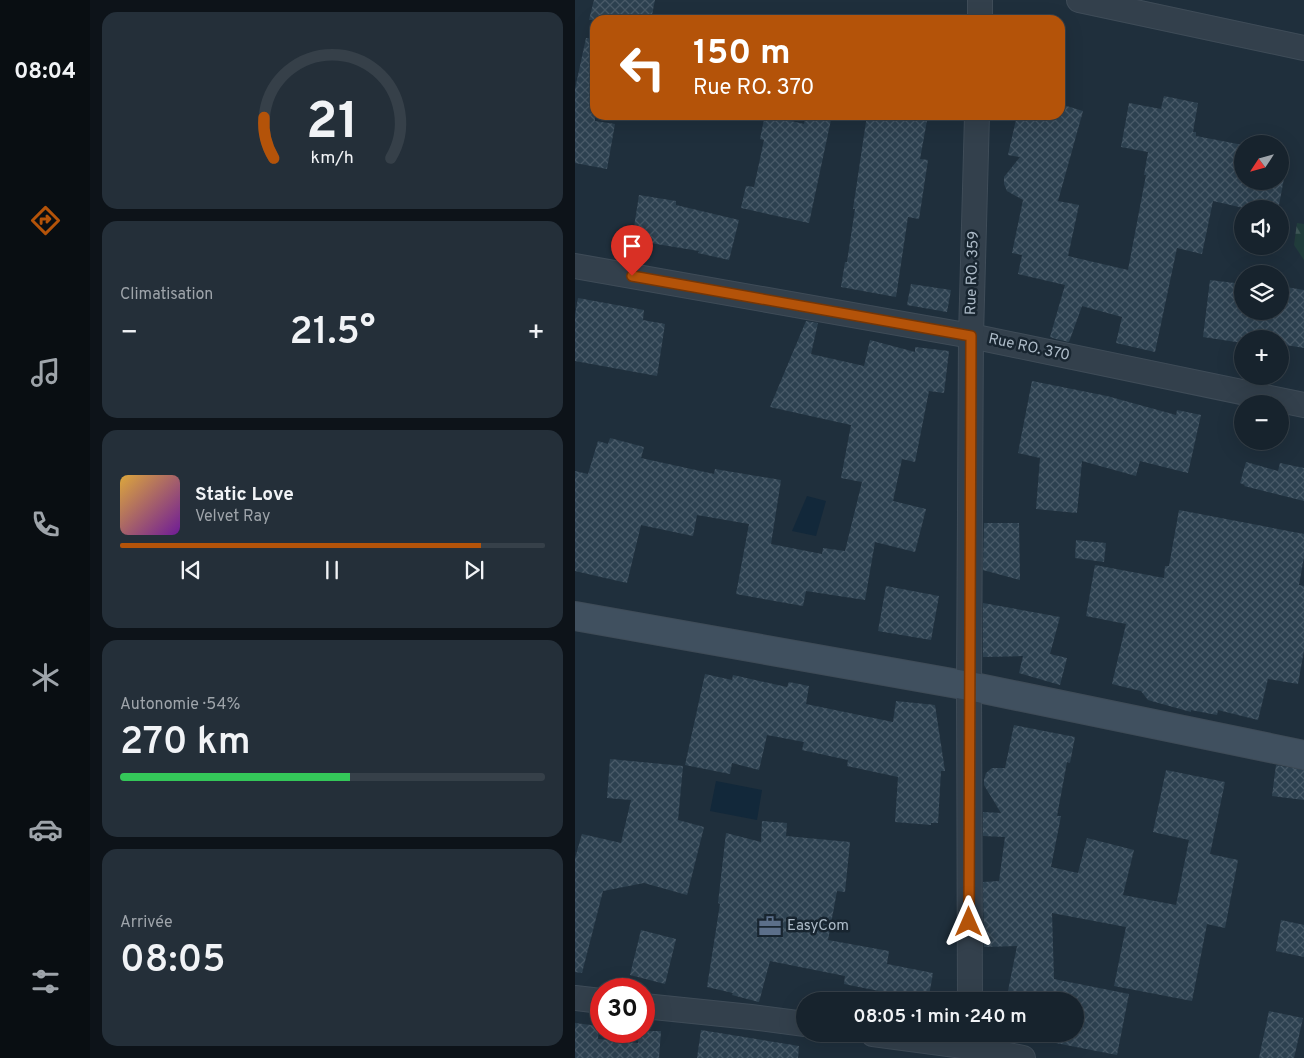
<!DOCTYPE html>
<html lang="fr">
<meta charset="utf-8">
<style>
body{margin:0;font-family:Overpass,sans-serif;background:#242f39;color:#f1f3f6;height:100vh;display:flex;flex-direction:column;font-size:19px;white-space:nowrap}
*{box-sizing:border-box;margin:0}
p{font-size:16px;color:#9ea4aa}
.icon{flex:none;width:28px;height:28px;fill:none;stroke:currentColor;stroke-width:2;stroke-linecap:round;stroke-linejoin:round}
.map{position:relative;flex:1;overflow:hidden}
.sheet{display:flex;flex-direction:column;gap:12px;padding:12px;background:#0d1319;width:485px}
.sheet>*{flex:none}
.top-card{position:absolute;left:15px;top:15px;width:475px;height:105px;border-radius:15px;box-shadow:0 5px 20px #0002,0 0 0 1px #364049;background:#b45309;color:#fff;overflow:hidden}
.needle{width:32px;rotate:234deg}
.controls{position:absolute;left:659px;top:135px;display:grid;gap:10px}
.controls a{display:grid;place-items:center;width:55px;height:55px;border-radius:50%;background:#17232d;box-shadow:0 5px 20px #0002,0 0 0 1px #364049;font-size:25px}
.speed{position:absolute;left:15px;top:978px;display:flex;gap:10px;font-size:25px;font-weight:700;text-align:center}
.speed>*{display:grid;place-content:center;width:65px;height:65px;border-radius:50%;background:#17232d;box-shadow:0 5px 20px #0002,0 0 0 1px #364049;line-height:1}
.speed .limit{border:8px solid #d22;background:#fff;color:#111}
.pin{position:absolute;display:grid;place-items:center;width:42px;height:42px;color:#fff;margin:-51px -21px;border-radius:50% 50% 50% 0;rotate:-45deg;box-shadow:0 0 5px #0007}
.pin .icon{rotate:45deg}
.me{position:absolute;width:55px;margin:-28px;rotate:0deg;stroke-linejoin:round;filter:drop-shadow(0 0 4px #0008)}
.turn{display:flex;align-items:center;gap:18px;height:105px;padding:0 20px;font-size:22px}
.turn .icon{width:65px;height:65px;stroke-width:2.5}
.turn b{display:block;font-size:35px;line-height:42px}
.big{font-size:38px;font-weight:600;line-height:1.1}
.sheet .tile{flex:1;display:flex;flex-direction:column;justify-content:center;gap:8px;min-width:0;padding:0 18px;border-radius:15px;background:#242f39}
.sheet .dial{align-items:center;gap:0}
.dial svg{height:130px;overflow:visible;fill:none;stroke:#364049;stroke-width:7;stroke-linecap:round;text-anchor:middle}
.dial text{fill:#f1f3f6;stroke:none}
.song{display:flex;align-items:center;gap:15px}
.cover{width:60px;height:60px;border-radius:8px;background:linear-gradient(135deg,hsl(40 70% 55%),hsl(280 70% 35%))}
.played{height:5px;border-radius:2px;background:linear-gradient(90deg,#b45309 85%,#364049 85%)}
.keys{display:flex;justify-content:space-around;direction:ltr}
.heat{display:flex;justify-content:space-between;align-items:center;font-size:28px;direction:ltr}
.charge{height:8px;border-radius:4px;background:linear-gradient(90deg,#34c759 54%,#364049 0)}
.trip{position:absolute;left:221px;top:992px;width:288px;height:50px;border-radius:25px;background:#17232d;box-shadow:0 5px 20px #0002,0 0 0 1px #364049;font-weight:600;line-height:50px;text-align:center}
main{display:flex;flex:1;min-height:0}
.dock{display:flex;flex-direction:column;width:90px;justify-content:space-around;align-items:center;background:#090e12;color:#9ea4aa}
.dock .icon{width:35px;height:35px}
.dock .selected{color:#b45309}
.dock b{font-size:22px;color:#f1f3f6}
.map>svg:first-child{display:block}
</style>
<main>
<nav class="dock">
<b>08:04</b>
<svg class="icon selected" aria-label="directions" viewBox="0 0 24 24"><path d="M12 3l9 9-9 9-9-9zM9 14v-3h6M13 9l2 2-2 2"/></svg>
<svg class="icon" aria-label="music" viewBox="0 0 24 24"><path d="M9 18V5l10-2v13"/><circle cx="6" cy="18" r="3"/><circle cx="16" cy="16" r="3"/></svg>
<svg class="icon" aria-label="phone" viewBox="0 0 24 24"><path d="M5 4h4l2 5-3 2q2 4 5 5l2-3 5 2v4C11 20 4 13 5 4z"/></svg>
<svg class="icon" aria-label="climate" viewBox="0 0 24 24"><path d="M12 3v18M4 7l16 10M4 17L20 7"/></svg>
<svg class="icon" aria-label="car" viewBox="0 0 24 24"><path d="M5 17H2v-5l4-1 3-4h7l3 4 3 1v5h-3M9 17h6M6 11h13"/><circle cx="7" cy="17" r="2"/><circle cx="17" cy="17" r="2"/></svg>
<svg class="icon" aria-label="filters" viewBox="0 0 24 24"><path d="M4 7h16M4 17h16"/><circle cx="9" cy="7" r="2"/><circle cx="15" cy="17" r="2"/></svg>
</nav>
<section class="sheet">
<div class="tile dial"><svg viewBox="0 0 100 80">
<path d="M14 69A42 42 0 1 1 86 69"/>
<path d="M14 69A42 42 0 0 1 8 44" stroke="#b45309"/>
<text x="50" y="56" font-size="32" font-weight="700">21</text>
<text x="50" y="72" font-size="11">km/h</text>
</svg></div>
<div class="tile"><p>Climatisation</p>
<div class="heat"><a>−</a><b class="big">21.5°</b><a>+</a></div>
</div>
<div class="tile">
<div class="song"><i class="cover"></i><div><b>Static Love</b><p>Velvet Ray</p></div></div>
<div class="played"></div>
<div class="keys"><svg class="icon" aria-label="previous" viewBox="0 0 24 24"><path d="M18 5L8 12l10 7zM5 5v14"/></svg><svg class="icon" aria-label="pause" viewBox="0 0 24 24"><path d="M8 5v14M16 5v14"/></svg><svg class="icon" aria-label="next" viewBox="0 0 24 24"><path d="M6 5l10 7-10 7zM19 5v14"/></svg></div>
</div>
<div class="tile"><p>Autonomie · 54%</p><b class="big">270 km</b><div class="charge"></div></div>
<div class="tile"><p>Arrivée</p><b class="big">08:05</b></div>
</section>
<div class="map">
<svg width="729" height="1058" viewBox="0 0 729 1058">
<defs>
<pattern id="forest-firs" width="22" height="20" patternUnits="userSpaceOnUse" patternTransform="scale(1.25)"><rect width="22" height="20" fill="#213d3c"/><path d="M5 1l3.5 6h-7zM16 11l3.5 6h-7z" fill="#3f5757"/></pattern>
<pattern id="building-cross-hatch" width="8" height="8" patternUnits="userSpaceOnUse" patternTransform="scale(1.25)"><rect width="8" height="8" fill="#2d4150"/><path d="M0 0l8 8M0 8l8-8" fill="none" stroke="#495a68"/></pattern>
</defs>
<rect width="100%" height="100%" fill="#1f2f3c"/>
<polygon fill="url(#forest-firs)" points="722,223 729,224 729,260 719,245"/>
<g fill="#12283a">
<polygon points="232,496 251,501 241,536 217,531"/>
<polygon points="141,781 187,790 182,820 135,811"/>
</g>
<g fill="url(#building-cross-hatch)">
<polygon points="19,0 80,0 76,20 14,20"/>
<polygon points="11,38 20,39 20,121 40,124 32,169 0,163 0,89"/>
<polygon points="589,96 623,103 618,132 621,132 621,136 668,145 668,181 705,181 705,172 710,173 704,205 684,201 682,209 673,209 638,201 627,254 602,248 580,352 541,343 547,317 507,306 494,342 481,339 475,337 490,285 443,274 447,255 437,253 448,200 432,191 429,184 429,177 445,157 433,155 442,115 485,115 485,104 508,111 483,201 504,205 493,256 553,270 571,175 569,175 573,152 546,147 554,103 586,109"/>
<polygon points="190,115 229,124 231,115 257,115 234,223 166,208 171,186 179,187 189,140 185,139"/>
<polygon points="292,115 353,115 345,159 353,160 344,219 333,217 321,297 266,287 270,262 272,262 280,209 278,209"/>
<polygon points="64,195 101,201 101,205 164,220 154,260 123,253 124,251 57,240"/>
<polygon points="635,280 668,284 668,311 705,311 705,286 729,290 729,348 705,344 705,339 678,339 668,337 668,343 628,337"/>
<polygon points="336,284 376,290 372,312 332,305"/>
<polygon points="3,298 69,310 68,320 90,324 82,376 0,361 0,315"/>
<polygon points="231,321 243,323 236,354 289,366 295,340 340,352 340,347 374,351 369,393 354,391 340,462 327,459 318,501 351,509 340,552 300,542 290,600 231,591 228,606 161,594 174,524 122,515 118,536 66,525 52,583 0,571 0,471 13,474 23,441 33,444 35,438 69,447 66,458 139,474 140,469 206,480 196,544 247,554 248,548 270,551 287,482 266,478 276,425 195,407"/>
<polygon points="457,381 532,396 601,415 602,410 626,415 613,473 565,461 561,476 507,461 502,513 461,509 465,458 443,453"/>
<polygon points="671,462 703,471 705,463 729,468 729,501 669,486 670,485 665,483"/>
<polygon points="604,510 729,534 729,557 724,585 729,586 729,650 723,684 693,679 683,720 643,710 642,715 616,710 616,712 573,700 566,691 537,684 551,624 511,616 520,565 589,578 590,566 594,566"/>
<polygon points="409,523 444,523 445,580 408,570"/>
<polygon points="501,540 531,543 529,562 500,558"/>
<polygon points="311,586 364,596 356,640 303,631"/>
<polygon points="408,603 485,617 475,654 492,658 485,685 444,673 448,656 408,657"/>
<polygon points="130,674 157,680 158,675 212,687 214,682 234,686 231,704 318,722 321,701 360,705 370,771 366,771 363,823 356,823 356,825 320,822 323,777 272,766 273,760 227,750 229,742 192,735 184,770 157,763 155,774 110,765"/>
<polygon points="439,725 500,737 495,763 492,762 482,816 486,816 476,867 503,873 512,838 559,850 548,895 601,905 614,840 578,832 591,770 650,782 635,854 663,860 650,928 632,924 617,1001 539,986 551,927 477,913 479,979 554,994 542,1055 434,1034 500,1034 500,1001 431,1001 442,946 409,947 408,882 424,881 430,837 408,836 408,812 426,813 409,785 409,780 411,773 417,768 430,768"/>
<polygon points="35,759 108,766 103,820 129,827 112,895 69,883 28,891 7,973 0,972 0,858 7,834 46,843 56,800 32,798"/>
<polygon points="701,765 729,770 729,800 697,796"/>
<polygon points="187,821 212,823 211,836 275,842 270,892 262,891 253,940 314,951 312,964 358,973 353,1001 302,1001 304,991 269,984 270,976 195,961 184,1002 157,995 158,993 132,987 145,904 143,903 151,833 186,842"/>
<polygon points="706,920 729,925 729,957 701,951"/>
<polygon points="66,930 101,939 90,984 55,975"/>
<polygon points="694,1011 728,1018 719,1058 684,1058"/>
<polygon points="0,1023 24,1026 23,1039 63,1043 64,1031 86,1031 84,1058 0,1058"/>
<polygon points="126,1030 224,1046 223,1058 122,1058"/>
</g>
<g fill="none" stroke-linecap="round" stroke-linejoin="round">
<defs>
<g id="street">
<polyline points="504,0 729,48"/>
<polyline points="405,20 405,0"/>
<polyline points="0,266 396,336 729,405"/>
<polyline points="0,998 26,1001"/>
<polyline points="395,1001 394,686 396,336 402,115"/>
<polyline points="69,1006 176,1017 230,1024"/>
<polyline points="298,1034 395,1047 448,1058"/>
</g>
<polyline id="secondary" points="0,616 394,686 729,755"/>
</defs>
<use href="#street" stroke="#3f4c58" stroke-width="26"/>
<use href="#secondary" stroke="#3f4c58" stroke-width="30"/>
<use href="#street" stroke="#33404c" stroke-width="24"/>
<use href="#secondary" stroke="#40505f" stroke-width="28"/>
</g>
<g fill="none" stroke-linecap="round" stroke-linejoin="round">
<defs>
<polyline id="route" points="57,276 396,336 394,922"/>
</defs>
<use href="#route" stroke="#753606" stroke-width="12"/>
<use href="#route" stroke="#b45309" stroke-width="9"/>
</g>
<defs>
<symbol id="office-bare" viewBox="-9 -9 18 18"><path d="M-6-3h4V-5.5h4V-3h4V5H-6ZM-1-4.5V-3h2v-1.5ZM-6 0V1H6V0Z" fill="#5c6f8a" stroke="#182530" stroke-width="2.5" paint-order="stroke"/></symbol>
</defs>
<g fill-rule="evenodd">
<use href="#office-bare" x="179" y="910" width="32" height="32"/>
</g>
<g text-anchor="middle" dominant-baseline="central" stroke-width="5" stroke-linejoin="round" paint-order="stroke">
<g font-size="15" fill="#adbbc8" stroke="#182530">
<text transform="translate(398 273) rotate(-88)">Rue RO. 359</text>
<text transform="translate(454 348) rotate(12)">Rue RO. 370</text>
</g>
<g font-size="15" fill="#adbbc8" stroke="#182530" text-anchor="start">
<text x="212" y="926">EasyCom</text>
</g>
</g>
</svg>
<div class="controls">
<a><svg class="needle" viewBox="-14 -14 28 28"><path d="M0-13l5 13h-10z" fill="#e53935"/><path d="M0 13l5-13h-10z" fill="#9ea4aa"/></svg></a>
<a><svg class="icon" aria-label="sound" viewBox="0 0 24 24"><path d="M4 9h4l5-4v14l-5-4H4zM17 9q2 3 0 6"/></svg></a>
<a><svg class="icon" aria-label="layers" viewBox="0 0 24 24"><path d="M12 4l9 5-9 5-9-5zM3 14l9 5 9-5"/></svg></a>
<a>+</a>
<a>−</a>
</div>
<div class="speed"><div class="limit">30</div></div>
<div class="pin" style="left:57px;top:276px;background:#d93025"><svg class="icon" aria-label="arrive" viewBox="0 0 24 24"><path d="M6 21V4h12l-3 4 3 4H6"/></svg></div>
<svg class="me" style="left:394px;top:922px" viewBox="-20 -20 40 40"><path d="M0-17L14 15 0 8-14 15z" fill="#b45309" stroke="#fff" stroke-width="4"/></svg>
<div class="trip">08:05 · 1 min · 240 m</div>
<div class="top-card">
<div class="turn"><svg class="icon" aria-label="left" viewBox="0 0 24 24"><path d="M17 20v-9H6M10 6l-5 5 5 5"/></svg><div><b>150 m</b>Rue RO. 370</div></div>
</div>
</div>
</main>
